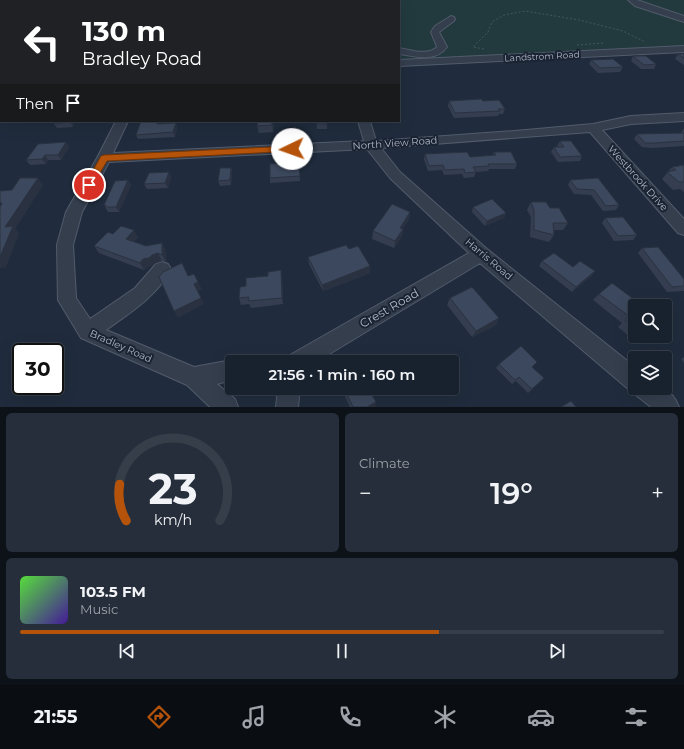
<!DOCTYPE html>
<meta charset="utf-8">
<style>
body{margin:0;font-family:Montserrat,sans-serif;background:#252e3a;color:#f1f3f6;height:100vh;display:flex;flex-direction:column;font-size:15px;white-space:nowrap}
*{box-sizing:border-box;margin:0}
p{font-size:13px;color:#9fa3aa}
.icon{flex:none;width:22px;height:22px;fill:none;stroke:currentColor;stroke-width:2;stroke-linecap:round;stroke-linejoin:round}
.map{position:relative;height:407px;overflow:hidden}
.sheet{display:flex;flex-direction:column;gap:6px;padding:6px;background:#0d1219;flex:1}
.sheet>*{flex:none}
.banner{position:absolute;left:0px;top:0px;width:400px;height:122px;box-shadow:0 4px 16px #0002,0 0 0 1px #363e4a;background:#202124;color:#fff;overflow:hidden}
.tools{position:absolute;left:628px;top:299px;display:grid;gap:8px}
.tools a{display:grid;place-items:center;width:44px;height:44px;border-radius:4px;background:#18212e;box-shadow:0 4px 16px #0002,0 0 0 1px #363e4a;font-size:20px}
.speed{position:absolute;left:12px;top:343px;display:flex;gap:8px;font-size:20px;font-weight:700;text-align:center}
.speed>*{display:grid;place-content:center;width:52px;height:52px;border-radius:50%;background:#18212e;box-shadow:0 4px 16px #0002,0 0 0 1px #363e4a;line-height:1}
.speed .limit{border:2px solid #111;border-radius:6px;background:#fff;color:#111}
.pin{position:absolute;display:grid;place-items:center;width:34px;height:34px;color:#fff;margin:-17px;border:2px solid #fff;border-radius:50%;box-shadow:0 1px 4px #0007}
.me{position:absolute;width:44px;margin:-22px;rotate:267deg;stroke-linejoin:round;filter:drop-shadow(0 0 3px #0008)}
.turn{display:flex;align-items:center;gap:14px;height:84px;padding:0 16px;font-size:18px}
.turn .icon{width:52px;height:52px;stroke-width:2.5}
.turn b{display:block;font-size:28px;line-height:34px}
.then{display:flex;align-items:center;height:38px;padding:0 16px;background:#0003;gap:8px;font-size:15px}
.big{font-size:30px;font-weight:600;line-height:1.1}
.sheet .card{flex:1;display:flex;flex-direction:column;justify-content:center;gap:6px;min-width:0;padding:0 14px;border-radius:6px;background:#252e3a}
.sheet .dial{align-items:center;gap:0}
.dial svg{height:104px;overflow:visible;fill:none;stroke:#363e4a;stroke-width:7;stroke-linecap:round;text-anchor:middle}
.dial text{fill:#f1f3f6;stroke:none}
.song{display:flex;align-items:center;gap:12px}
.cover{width:48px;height:48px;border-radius:6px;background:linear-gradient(135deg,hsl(110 70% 55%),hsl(260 70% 35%))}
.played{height:4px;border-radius:2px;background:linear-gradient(90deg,#b45309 65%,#363e4a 65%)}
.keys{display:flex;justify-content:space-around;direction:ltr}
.heat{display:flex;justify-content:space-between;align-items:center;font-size:22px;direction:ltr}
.sheet .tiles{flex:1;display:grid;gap:6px;grid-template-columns:1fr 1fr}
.card:last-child{grid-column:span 2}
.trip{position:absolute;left:225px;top:355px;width:234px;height:40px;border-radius:4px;background:#18212e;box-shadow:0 4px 16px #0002,0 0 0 1px #363e4a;font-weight:600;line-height:40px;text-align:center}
.dock{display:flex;height:64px;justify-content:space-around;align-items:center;background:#0a0d12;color:#9fa3aa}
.dock .icon{width:28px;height:28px}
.dock .selected{color:#b45309}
.dock b{font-size:18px;color:#f1f3f6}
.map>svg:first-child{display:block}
</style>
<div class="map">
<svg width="684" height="407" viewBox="0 0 684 407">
<rect width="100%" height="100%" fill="#202c3d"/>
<polygon fill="#223a3e" points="0,0 684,0 684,46 399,63 399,1 1,1 0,80"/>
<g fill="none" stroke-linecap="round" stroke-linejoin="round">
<defs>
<g id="minor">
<polygon points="16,0 28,0 29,1 17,1"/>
<polygon points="158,0 166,0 167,1 159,1"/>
<polygon points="628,0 637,0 684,16 684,22 635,6"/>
<path d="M451 16 454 17 455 19 454 21 439 32 447 47C435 63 415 56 399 54V48C410 50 428 56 437 47L431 32 435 26Z"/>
<polygon points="684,46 684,52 399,66 399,60"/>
<rect x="0" y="74" width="1" height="6"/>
<path d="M684 113V121L631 124 602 130 684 219V235L678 233 590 132 381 148 400 172 487 249 635 367V388C656 388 670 384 679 407H651L637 396 635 391 627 388 480 263 316 362H287L290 355 469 253 390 178 367 149 109 162 82 212 73 245 76 298 90 319 135 288 156 264 162 262 168 264 171 269C157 296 130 313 106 330L194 367 232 360 238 362H232V380L217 384 235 399 238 407H210L187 385 81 338 58 300 57 245 66 212 97 158 116 121H128L113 153 364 141 358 121H370L376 141 515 131 593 124 631 116Z"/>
<polygon points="278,388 300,388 298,407 276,407"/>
</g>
</defs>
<use href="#minor" stroke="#525b6b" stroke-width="2"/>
<g stroke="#40575b" stroke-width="1" stroke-dasharray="2 2" stroke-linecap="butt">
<polyline points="577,45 604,43"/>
<polyline points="484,49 473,47 488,32 492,22 504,15 525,11 579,20 623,31 645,42"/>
</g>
<use href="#minor" fill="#343e4d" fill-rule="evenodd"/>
</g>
<g fill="#343e50">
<polygon points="678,54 684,54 684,65 675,59"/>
<polygon points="633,56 656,64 654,69 641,69 631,61"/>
<polygon points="591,60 623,67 620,72 598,73 589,64"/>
<polygon points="449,101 483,101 505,109 503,114 499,114 498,116 454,118 448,106"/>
<polygon points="55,121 80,121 79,122 75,122 73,127 57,128 54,124"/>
<polygon points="161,121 160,124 176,123 177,128 175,137 138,139 136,135"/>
<polygon points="274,121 273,132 259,133 257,126"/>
<polygon points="316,121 327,124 327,129 317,129"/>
<polygon points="684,128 684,146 652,148 642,147 634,139 637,134 681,133"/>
<polygon points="560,141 582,156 580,161 558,162 551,152 554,147 558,147 557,146"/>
<polygon points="69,147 61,160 48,160 46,164 30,165 26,160"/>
<polygon points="494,152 517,164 515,169 489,169 488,171 476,172 474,177 464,178 462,174 444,175 442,170 428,171 424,159 425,154 470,157 493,155"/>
<polygon points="684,165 684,192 680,189 673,190 662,179 672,167"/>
<polygon points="299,167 300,181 270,183 270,178 284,168"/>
<polygon points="231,168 232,173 231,185 220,186 218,181"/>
<polygon points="169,172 171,177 168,188 147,189 144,184"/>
<polygon points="598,178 619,205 616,210 603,211 591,195 574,194 568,185 570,180"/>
<polygon points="128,180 131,185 119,212 108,212 104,205"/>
<polygon points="531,202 550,208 568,223 563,230 553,230 554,235 549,242 530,237 531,217 527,210"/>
<polygon points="473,207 506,213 504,218 485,226 472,212"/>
<polygon points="410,212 409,219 402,229 403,229 402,236 394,248 372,239 373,231"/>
<polygon points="605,218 637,235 633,240 614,241 602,223"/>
<polygon points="113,234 138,237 134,242 146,246 162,243 165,250 166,262 162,261 156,263 153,265 148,267 144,270 99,253 94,246"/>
<polygon points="642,248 684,279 684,291 667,292 638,253"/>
<polygon points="308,257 370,273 323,291 309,264"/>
<polygon points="542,261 573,267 595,271 591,276 572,292 539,266"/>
<polygon points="281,270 282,277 283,304 251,308 249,304 241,305 239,298 246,286"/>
<polygon points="599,294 635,306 635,334 631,338 618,327 622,323 593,300"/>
<polygon points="450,298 499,318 496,325 472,337 447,305"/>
<polygon points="684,357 684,363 681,359"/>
<polygon points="499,364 533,367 540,382 528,393 516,381 512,384 496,368"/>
<polygon points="341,388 382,388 371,394 375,407 350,407"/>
</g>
<g fill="#2a3241">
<polygon points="71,121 75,121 75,122 73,127 70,122"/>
<polygon points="158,121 161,121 159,129 157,124"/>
<polygon points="272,121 274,121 273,132 272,125"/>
<polygon points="176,123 177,128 175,137 173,132"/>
<polygon points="66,142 69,147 61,160 58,155"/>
<polygon points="45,155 48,160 46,164 42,159"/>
<polygon points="231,168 232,173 231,185 230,180"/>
<polygon points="169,172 171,177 168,188 165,183"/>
<polygon points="38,178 43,185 15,229 19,233 6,267 0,268 0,257 5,227"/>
<polygon points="128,180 131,185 119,212 116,207"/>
<polygon points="410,212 409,219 398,235 400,228"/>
<polygon points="506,213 504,218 485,226 487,221"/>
<polygon points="403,229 402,236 394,248 395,241"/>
<polygon points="134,230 138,237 130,246 126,239"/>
<polygon points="162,243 165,250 166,262 162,255"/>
<polygon points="158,253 162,261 156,263 153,265 148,267 144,270 140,263 143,259"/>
<polygon points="370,266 370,273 323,291 322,285"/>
<polygon points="281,270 282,277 283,304 282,298"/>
<polygon points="595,271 591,276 572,292 576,287"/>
<polygon points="198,282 202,289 198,291 194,284"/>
<polygon points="201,298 204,304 178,318 174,311"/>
<polygon points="499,318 496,325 472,337 476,331"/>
<polygon points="373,388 382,388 368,396 369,390"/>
<polygon points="376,402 375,407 367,407"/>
</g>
<g fill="#3c485d" stroke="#2a3241">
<polygon points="678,54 684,54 684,58"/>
<polygon points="633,56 646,56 656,64 644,65"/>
<polygon points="613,59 623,67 600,68 591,60"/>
<polygon points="481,99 483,101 499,100 505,109 498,109 500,111 455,113 449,101"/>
<polygon points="55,121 71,121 70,122 54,124"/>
<polygon points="141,121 158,121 157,124 176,123 173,132 136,135"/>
<polygon points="258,121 272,121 272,125 257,126"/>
<polygon points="317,121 326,121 327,124 317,124"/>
<polygon points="684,133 684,141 655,143 645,143 637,134"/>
<polygon points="560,141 571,141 582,156 560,157 554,147 564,147"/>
<polygon points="66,142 58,155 45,155 42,159 26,160 38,144"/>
<polygon points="467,152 470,157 496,155 494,152 511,152 517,164 488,164 489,166 473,167 476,172 465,173 464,169 445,170 443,165 429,166 425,154"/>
<polygon points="284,163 284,168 299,167 300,176 270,178 270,164"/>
<polygon points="684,165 684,182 679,182 667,172 676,170 672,167"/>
<polygon points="220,168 231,168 230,180 218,181"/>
<polygon points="169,172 165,183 144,184 149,173"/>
<polygon points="20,178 38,178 5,227 13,226 0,257 0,207 2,203 0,203 0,191 12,190"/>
<polygon points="598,178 619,205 606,206 594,190 577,189 570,180"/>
<polygon points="128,180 116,207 105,207 106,205 104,205 115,181"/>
<polygon points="492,199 506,213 487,221 473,207"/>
<polygon points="531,202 546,202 550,208 559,208 568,223 553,223 554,235 534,230 534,210"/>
<polygon points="392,204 410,212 400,228 403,229 395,241 373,231"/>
<polygon points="623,217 637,235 618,236 605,218"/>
<polygon points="121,226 134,230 126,239 146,246 162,243 162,255 158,253 152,255 149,258 143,259 140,263 94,246 108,232 113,234"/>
<polygon points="346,245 349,249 358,246 370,266 322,285 308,257"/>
<polygon points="658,247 684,279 684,286 672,287 642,248"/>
<polygon points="554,253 573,267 580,261 595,271 576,287 542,261"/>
<polygon points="182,263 188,276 194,274 198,282 194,284 201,298 174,311 159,277 163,272"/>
<polygon points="281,270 282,298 248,301 249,297 239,298 240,287 246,286 246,278 268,276 268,272"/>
<polygon points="612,283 643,306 635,306 635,328 625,320 629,316 599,294"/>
<polygon points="472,287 499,318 476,331 450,298"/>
<polygon points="521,346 537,362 532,367 544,378 532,389 519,377 515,380 499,364"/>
<polygon points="379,360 381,362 375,362"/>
<polygon points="344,388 373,388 369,390 376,402 367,407 353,407"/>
<polygon points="571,401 576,407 561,407"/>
</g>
<polygon fill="#b45309" stroke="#753606" points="292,146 296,149 295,151 107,161 92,187 89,188 85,185 101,156 104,155"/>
<g text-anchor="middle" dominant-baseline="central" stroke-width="4" stroke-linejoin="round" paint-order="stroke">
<g font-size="9" fill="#afb8c9" stroke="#1a2332">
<text transform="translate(542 56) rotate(-3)">Landstrom Road</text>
</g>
<g font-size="10" fill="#afb8c9" stroke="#1a2332">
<text transform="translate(395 143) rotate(-4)">North View Road</text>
<text transform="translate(638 178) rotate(48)">Westbrook Drive</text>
<text transform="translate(489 259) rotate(40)">Harris Road</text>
<text transform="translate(121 346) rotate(24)">Bradley Road</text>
</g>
<g font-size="12" fill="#afb8c9" stroke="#1a2332">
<text transform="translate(389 308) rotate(-30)">Crest Road</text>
</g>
</g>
</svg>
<div class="tools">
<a><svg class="icon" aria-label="search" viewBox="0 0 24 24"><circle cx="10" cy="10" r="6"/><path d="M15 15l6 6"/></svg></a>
<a><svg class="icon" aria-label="layers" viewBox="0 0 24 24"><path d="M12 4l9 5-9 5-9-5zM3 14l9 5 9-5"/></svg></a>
</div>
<div class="speed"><div class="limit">30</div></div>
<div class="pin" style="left:89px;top:185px;background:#d93025"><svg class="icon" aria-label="arrive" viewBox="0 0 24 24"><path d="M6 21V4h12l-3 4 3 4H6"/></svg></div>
<svg class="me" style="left:292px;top:149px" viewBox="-20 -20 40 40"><circle r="19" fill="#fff"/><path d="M0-13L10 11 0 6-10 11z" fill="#b45309"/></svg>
<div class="trip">21:56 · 1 min · 160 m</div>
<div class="banner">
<div class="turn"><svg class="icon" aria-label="left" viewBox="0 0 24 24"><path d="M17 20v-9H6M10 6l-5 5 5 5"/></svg><div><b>130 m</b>Bradley Road</div></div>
<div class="then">Then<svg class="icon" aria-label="arrive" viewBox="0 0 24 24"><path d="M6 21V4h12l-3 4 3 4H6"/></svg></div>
</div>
</div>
<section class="sheet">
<div class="tiles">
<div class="card dial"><svg viewBox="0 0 100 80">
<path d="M14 69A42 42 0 1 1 86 69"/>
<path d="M14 69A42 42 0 0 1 9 41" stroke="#b45309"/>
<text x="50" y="56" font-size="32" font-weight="700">23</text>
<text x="50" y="72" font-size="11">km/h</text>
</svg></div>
<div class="card"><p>Climate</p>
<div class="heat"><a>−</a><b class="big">19°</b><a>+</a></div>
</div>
<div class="card">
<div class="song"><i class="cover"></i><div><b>103.5 FM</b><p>Music</p></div></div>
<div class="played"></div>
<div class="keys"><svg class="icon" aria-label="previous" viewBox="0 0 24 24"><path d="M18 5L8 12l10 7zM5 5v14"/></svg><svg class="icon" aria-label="pause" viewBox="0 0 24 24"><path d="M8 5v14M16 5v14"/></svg><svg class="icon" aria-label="next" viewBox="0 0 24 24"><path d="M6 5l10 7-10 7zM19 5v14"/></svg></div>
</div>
</div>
</section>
<nav class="dock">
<b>21:55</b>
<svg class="icon selected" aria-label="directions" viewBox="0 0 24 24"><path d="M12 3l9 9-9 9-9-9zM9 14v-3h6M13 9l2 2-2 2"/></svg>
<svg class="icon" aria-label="music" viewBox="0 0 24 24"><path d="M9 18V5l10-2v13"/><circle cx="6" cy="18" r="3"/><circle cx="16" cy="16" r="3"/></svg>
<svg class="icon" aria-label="phone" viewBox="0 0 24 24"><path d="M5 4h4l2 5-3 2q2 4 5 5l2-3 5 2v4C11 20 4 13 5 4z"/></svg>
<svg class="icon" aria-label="climate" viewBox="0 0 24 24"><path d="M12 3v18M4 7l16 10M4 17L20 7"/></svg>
<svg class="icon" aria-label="car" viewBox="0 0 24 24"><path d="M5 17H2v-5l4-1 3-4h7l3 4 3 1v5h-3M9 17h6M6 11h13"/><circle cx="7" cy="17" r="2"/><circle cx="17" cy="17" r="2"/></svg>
<svg class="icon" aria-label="filters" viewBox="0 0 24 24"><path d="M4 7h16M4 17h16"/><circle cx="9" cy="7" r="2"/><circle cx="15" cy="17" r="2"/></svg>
</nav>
